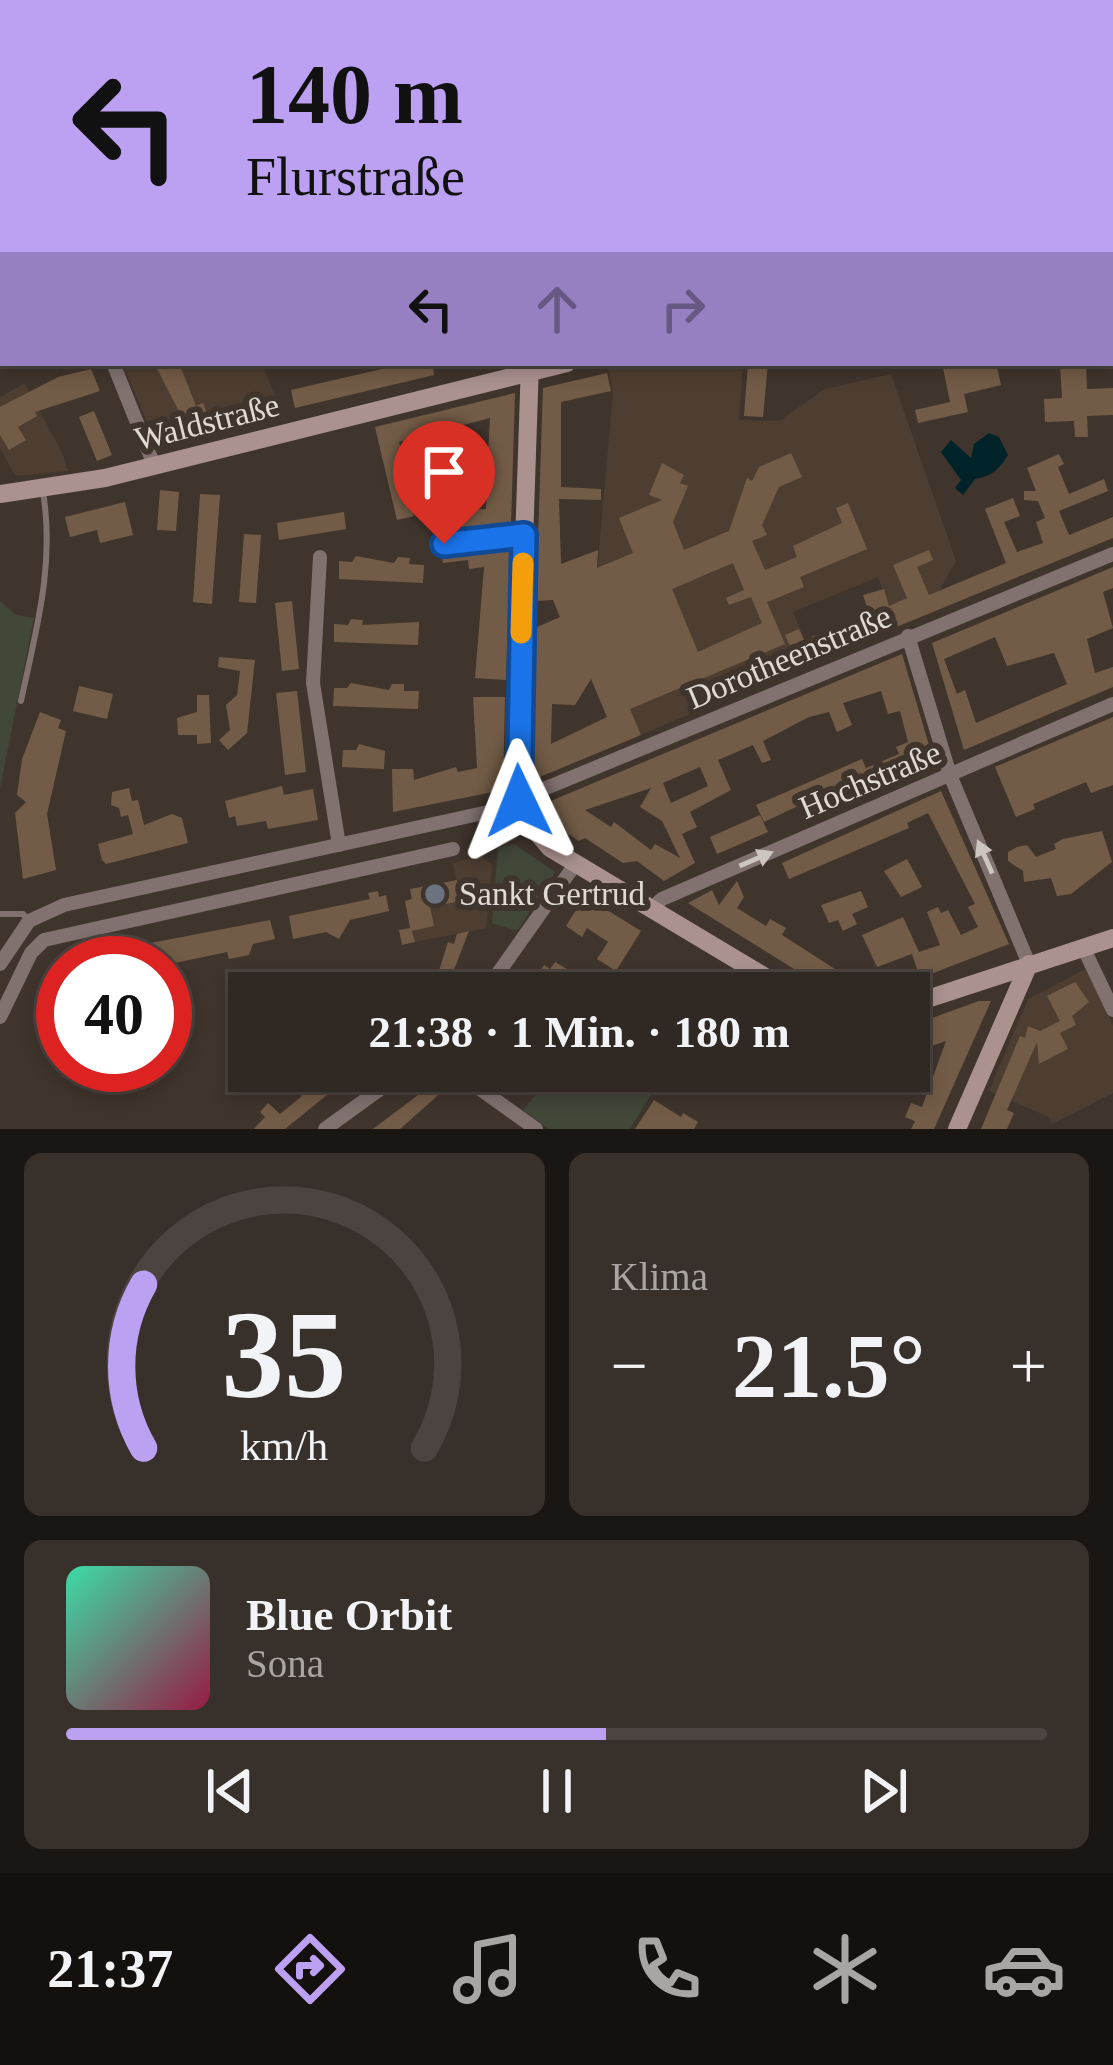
<!DOCTYPE html>
<html lang="de">
<meta charset="utf-8">
<style>
body{margin:0;font-family:"Times New Roman",serif;background:#38302a;color:#f1f3f6;height:100vh;display:flex;flex-direction:column;font-size:45px;white-space:nowrap}
*{box-sizing:border-box;margin:0}
p{font-size:39px;color:#a8a6a5}
.icon{flex:none;width:66px;height:66px;fill:none;stroke:currentColor;stroke-width:2;stroke-linecap:round;stroke-linejoin:round}
.map{position:relative;height:1129px;overflow:hidden}
.side{display:flex;flex-direction:column;gap:24px;padding:24px;background:#1a1613;flex:1}
.side>*{flex:none}
.hud{position:absolute;left:0px;top:0px;width:1113px;height:366px;box-shadow:0 6px 18px #0003,0 0 0 3px #4b4440;background:#bca0f2;color:#111;overflow:hidden}
.speed{position:absolute;left:36px;top:936px;display:flex;gap:24px;font-size:60px;font-weight:700;text-align:center}
.speed>*{display:grid;place-content:center;width:156px;height:156px;border-radius:50%;background:#302822;box-shadow:0 6px 18px #0003,0 0 0 3px #4b4440;line-height:1}
.speed .limit{border:18px solid #d22;background:#fff;color:#111}
.pin{position:absolute;display:grid;place-items:center;width:102px;height:102px;color:#fff;margin:-123px -51px;border-radius:50% 50% 50% 0;rotate:-45deg;box-shadow:0 0 12px #0007}
.pin .icon{rotate:45deg}
.me{position:absolute;width:132px;margin:-66px;rotate:358deg;stroke-linejoin:round;filter:drop-shadow(0 0 9px #0008)}
.turn{display:flex;align-items:center;gap:42px;height:252px;padding:0 48px;font-size:54px}
.turn .icon{width:156px;height:156px;stroke-width:2.5}
.turn b{display:block;font-size:84px;line-height:102px}
.lanes{display:flex;align-items:center;height:114px;padding:0 48px;background:#0003;justify-content:center;gap:60px;direction:ltr}
.lanes .off{opacity:.35}
.big{font-size:90px;font-weight:700;line-height:1.1}
.side .tile{flex:1;display:flex;flex-direction:column;justify-content:center;gap:18px;min-width:0;padding:0 42px;border-radius:18px;background:#38302a}
.side .dial{align-items:center;gap:0}
.dial svg{height:312px;overflow:visible;fill:none;stroke:#4b4440;stroke-width:7;stroke-linecap:round;text-anchor:middle}
.dial text{fill:#f1f3f6;stroke:none}
.song{display:flex;align-items:center;gap:36px}
.cover{width:144px;height:144px;border-radius:18px;background:linear-gradient(135deg,hsl(160 70% 55%),hsl(340 70% 35%))}
.played{height:12px;border-radius:6px;background:linear-gradient(90deg,#bca0f2 55%,#4b4440 55%)}
.keys{display:flex;justify-content:space-around;direction:ltr}
.heat{display:flex;justify-content:space-between;align-items:center;font-size:66px;direction:ltr}
.side .tiles{flex:1;display:grid;gap:24px;grid-template-columns:1fr 1fr}
.tile:last-child{grid-column:span 2}
.trip{position:absolute;left:228px;top:972px;width:702px;height:120px;border-radius:0px;background:#302822;box-shadow:0 6px 18px #0003,0 0 0 3px #4b4440;font-weight:700;line-height:120px;text-align:center}
.menu{display:flex;height:192px;justify-content:space-around;align-items:center;background:#13100e;color:#a8a6a5}
.menu .icon{width:84px;height:84px}
.menu .on{color:#bca0f2}
.menu b{font-size:54px;color:#f1f3f6}
.map>svg:first-child{display:block}
</style>
<div class="map">
<svg width="1113" height="1129" viewBox="0 0 1113 1129">
<rect width="100%" height="100%" fill="#40352d"/>
<g fill="#4e3e31">
<polygon points="122,363 261,363 285,419 158,447"/>
<polygon points="623,363 743,363 739,420 779,421 825,389 891,374 956,561 939,591 946,607 895,621 878,577 793,612 813,661 641,735 631,712 609,721 595,595 613,392 608,367"/>
<polygon points="24,383 62,452 68,471 16,476 0,449 0,398"/>
<polygon points="481,856 492,865 486,928 415,942 410,920 414,910 461,900 453,863"/>
<polygon points="1086,969 1113,1025 1113,1093 1052,1124 1049,1117 989,1091 1028,999"/>
</g>
<g fill="#424838">
<polygon points="0,601 16,615 34,618 0,788"/>
<polygon points="514,844 555,872 517,931 492,923 498,847"/>
<polygon points="556,1071 613,1071 652,1093 630,1129 549,1129 523,1110"/>
</g>
<path fill="#002229" d="M989 433 999 437 1008 455C998 471 991 476 975 479L963 495 955 488 961 480 941 452 951 440 971 458 974 444Z"/>
<g fill="#735c47" fill-rule="evenodd">
<polygon points="154,363 179,363 196,406 203,403 210,421 188,429"/>
<polygon points="408,363 432,363 434,375 295,408 291,390"/>
<polygon points="748,363 768,363 763,417 744,416"/>
<polygon points="942,363 996,363 1001,385 964,394 968,412 918,423 915,410 950,402"/>
<polygon points="1060,363 1086,363 1087,389 1113,388 1113,415 1087,416 1088,437 1075,437 1074,421 1045,422 1044,399 1062,398"/>
<polygon points="91,369 100,391 35,412 37,416 18,427 26,440 9,450 0,435 0,407 58,377"/>
<path d="M607 373 611 391 561 402V487L601 489V500L559 499 561 564 598 550 597 568 633 553 619 518 662 500 649 495 662 463 684 475 680 483 688 486 673 522 684 550 729 531 747 478 752 481 759 467 791 453 802 477 779 487 762 525 767 535 752 541 765 570 797 557 793 546 842 523 836 508 848 503 867 549 800 577 804 587 767 602 785 644 630 709 641 735 530 781 535 628 560 617 553 600 536 601 543 388ZM733 563 744 590 726 598 729 605 751 597 762 623 698 652 672 589ZM591 679 607 717 551 744 552 704 575 705Z"/>
<path d="M515 393 511 525 439 531 436 511 486 509 487 483 459 481 408 493 414 516 397 520 375 427ZM490 418 487 473 453 472 409 482 399 442Z"/>
<polygon points="94,411 112,455 97,461 79,417"/>
<polygon points="1059,454 1064,464 1058,467 1069,494 1104,479 1108,491 1059,511 1069,535 1113,517 1113,538 799,667 785,635 799,629 804,640 869,613 863,595 884,589 889,606 907,598 893,565 929,550 933,560 917,567 929,595 1006,563 985,509 1013,498 1020,516 1004,522 1017,552 1043,543 1036,522 1045,518 1038,501 1024,500 1024,491 1036,491 1027,468"/>
<polygon points="160,490 179,492 176,531 157,530"/>
<polygon points="200,494 220,495 212,604 193,602"/>
<polygon points="125,502 133,535 100,543 97,530 70,537 65,517"/>
<polygon points="344,512 346,529 279,540 277,523"/>
<polygon points="244,534 261,535 256,603 239,602"/>
<polygon points="510,548 506,680 475,678 484,567 469,569 468,560 443,563 442,555"/>
<polygon points="356,556 394,563 398,557 410,558 409,564 424,565 423,583 339,579 339,561 352,562"/>
<path d="M1113 567V588L1103 592 1113 628 1087 639 1095 673 1113 667V687L964 750 932 643ZM995 637 1007 666 1054 653 1067 684 976 723 965 690 957 694 944 659Z"/>
<polygon points="292,601 299,669 282,671 275,603"/>
<polygon points="351,619 363,620 362,625 419,622 418,645 334,642 334,624 348,625"/>
<path d="M902 654 934 762 874 787 868 773 764 822 756 805 862 759 866 768 899 754 896 747 908 742 900 711 888 714 881 691 843 703 852 725 837 732 829 712 809 717 763 741 771 760 762 763 753 745 718 760 731 790 690 812 697 827 682 834 695 863 664 881 637 861 623 863 585 838 579 841 558 827 555 833 539 815 541 805ZM700 767 708 786 671 803 663 783ZM651 788 640 807 662 821 680 858 655 844 651 850 614 822 611 827 585 810Z"/>
<polygon points="219,657 255,660 247,733 228,750 219,740 230,730 226,705 237,695 240,671 218,667"/>
<polygon points="351,683 389,690 392,684 404,684 404,691 419,691 418,709 333,706 334,688 347,688"/>
<polygon points="79,686 113,694 107,719 73,711"/>
<polygon points="297,691 306,772 285,775 276,693"/>
<polygon points="197,695 209,695 211,743 197,744 197,735 178,735 177,718 197,712"/>
<polygon points="473,697 505,697 503,790 393,812 392,769 413,769 414,780 456,767 458,772 477,768"/>
<polygon points="40,712 61,720 58,728 66,731 47,814 56,870 23,879 15,813 26,802 17,795 22,759"/>
<polygon points="1113,717 1113,785 1091,793 1086,782 1033,804 1035,809 1016,817 995,767"/>
<polygon points="359,744 385,751 384,769 342,767 343,750 356,750"/>
<polygon points="282,786 284,795 313,789 318,820 268,829 266,821 237,826 235,816 229,818 225,801"/>
<polygon points="129,788 132,801 138,800 144,825 172,814 182,818 188,843 106,864 102,860 98,844 133,834 128,815 121,817 119,808 111,805 112,792"/>
<polygon points="941,791 1009,944 920,978 912,954 877,967 862,935 903,917 919,952 940,945 927,912 938,907 941,913 948,910 961,935 978,927 968,907 975,904 928,813 907,823 909,828 789,879 782,863"/>
<polygon points="760,815 768,832 717,854 710,837"/>
<polygon points="1102,831 1112,862 1071,894 1057,896 1051,878 1024,882 1023,871 1008,861 1008,852 1017,847 1027,845 1036,857 1056,849 1054,844 1063,839"/>
<polygon points="907,859 922,887 901,897 884,871"/>
<polygon points="457,880 461,901 430,907 434,926 412,931 415,942 402,945 399,930 410,928 405,901 412,899 410,889"/>
<polygon points="737,881 744,897 737,908 766,926 770,919 786,928 782,935 835,969 829,979 822,975 818,982 794,969 688,903 712,890 719,905"/>
<polygon points="378,891 379,897 386,895 389,911 350,920 339,939 326,932 293,939 289,916 370,899 368,893"/>
<polygon points="861,891 868,907 852,914 857,924 843,931 838,920 829,923 821,905"/>
<polygon points="585,896 599,898 602,907 641,931 616,971 597,959 608,942 587,928 582,937 566,926"/>
<polygon points="270,920 275,939 253,944 249,955 229,959 227,952 175,963 178,977 165,980 165,963 82,963 109,951"/>
<polygon points="469,931 445,993 432,993 448,942 454,944 457,934"/>
<polygon points="555,962 567,969 562,977 570,981 562,993 526,993 544,965 550,969"/>
<polygon points="1075,982 1089,1002 1072,1016 1076,1025 1060,1033 1068,1049 1039,1064 1037,1042 1007,1110 1014,1113 1007,1129 981,1129 1020,1036 1025,1038 1028,1026 1040,1031 1060,1021 1047,996"/>
<polygon points="979,1001 991,1001 934,1129 911,1129 915,1121 905,1117 911,1103 922,1107 946,1041 918,1051 910,1026"/>
<polygon points="328,1071 345,1071 349,1077 285,1129 254,1129 265,1117 260,1112 268,1103 280,1114 302,1096 298,1091"/>
<polygon points="434,1083 444,1090 400,1129 373,1129"/>
<polygon points="654,1100 681,1117 683,1113 698,1122 694,1129 635,1129"/>
</g>
<g fill="none" stroke-linecap="round" stroke-linejoin="round">
<g stroke="#817270" stroke-width="6">
<path d="M21 701C36 630 55 565 43 492"/>
<polyline points="0,914 23,914 29,921"/>
</g>
<g stroke="#817270" stroke-width="14">
<polyline points="1086,0 1092,0"/>
<polyline points="68,3 69,0"/>
<polyline points="0,156 3,156"/>
<polyline points="113,363 154,465"/>
<polyline points="444,544 524,535"/>
<polyline points="320,557 313,683 339,845"/>
<polyline points="908,636 950,775 1029,964"/>
<polyline points="651,909 662,899 1113,704"/>
<polyline points="1083,947 1113,1010"/>
<polyline points="0,964 29,921 64,905 488,812 1113,554"/>
<polyline points="484,993 574,866"/>
<polyline points="0,1017 31,953 44,940 453,849"/>
<polyline points="455,1071 536,1129"/>
<polyline points="325,1129 405,1071"/>
</g>
<g stroke="#ab928f" stroke-width="18">
<polyline points="449,0 450,3"/>
<polyline points="1110,239 1113,239"/>
<polyline points="530,363 516,782 526,820 550,848 792,993"/>
<polyline points="0,494 105,478 567,363"/>
<polyline points="909,1005 1113,938"/>
<polyline points="957,1129 1029,964"/>
</g>
</g>
<defs><path id="oneway-solid" d="M-6-.8H1V-3.2L6.5 0L1 3.2V.8H-6Z" transform="scale(3)"/></defs>
<g fill="#cdc5c0">
<use href="#oneway-solid" transform="translate(985 857) rotate(-114)"/>
<use href="#oneway-solid" transform="translate(756 859) rotate(-23)"/>
</g>
<g fill="none" stroke-linecap="round" stroke-linejoin="round">
<defs>
<polyline id="route" points="444,544 524,535 519,801"/>
</defs>
<use href="#route" stroke="#114b97" stroke-width="30"/>
<use href="#route" stroke="#1a73e8" stroke-width="21"/>
<polyline stroke="#f59e0b" stroke-width="21" points="521,633 523,563"/>
</g>
<circle fill="#6b7280" stroke="#40352d" stroke-width="4.5" cx="435" cy="894" r="12"/>
<g text-anchor="middle" dominant-baseline="central" stroke-width="12" stroke-linejoin="round" paint-order="stroke">
<g font-size="33" fill="#e0dad4" stroke="#40352d">
<text transform="translate(207 422) rotate(-14)">Waldstraße</text>
<text transform="translate(789 657) rotate(-23)">Dorotheenstraße</text>
<text transform="translate(870 780) rotate(-23)">Hochstraße</text>
</g>
<g font-size="33" fill="#e0dad4" stroke="#40352d" text-anchor="start">
<text x="459" y="894">Sankt Gertrud</text>
</g>
</g>
</svg>
<div class="speed"><div class="limit">40</div></div>
<div class="pin" style="left:444px;top:544px;background:#d93025"><svg class="icon" aria-label="arrive" viewBox="0 0 24 24"><path d="M6 21V4h12l-3 4 3 4H6"/></svg></div>
<svg class="me" style="left:519px;top:801px" viewBox="-20 -20 40 40"><path d="M0-17L14 15 0 8-14 15z" fill="#1a73e8" stroke="#fff" stroke-width="4"/></svg>
<div class="trip">21:38 · 1 Min. · 180 m</div>
<div class="hud">
<div class="turn"><svg class="icon" aria-label="left" viewBox="0 0 24 24"><path d="M17 20v-9H6M10 6l-5 5 5 5"/></svg><div><b>140 m</b>Flurstraße</div></div>
<div class="lanes"><svg class="icon" aria-label="left" viewBox="0 0 24 24"><path d="M17 20v-9H6M10 6l-5 5 5 5"/></svg><svg class="icon off" aria-label="ahead" viewBox="0 0 24 24"><path d="M12 20V5M6 11l6-6 6 6"/></svg><svg class="icon off" aria-label="right" viewBox="0 0 24 24"><path d="M7 20v-9h11M14 6l5 5-5 5"/></svg></div>
</div>
</div>
<section class="side">
<div class="tiles">
<div class="tile dial"><svg viewBox="0 0 100 80">
<path d="M14 69A42 42 0 1 1 86 69"/>
<path d="M14 69A42 42 0 0 1 14 27" stroke="#bca0f2"/>
<text x="50" y="56" font-size="32" font-weight="700">35</text>
<text x="50" y="72" font-size="11">km/h</text>
</svg></div>
<div class="tile"><p>Klima</p>
<div class="heat"><a>−</a><b class="big">21.5°</b><a>+</a></div>
</div>
<div class="tile">
<div class="song"><i class="cover"></i><div><b>Blue Orbit</b><p>Sona</p></div></div>
<div class="played"></div>
<div class="keys"><svg class="icon" aria-label="previous" viewBox="0 0 24 24"><path d="M18 5L8 12l10 7zM5 5v14"/></svg><svg class="icon" aria-label="pause" viewBox="0 0 24 24"><path d="M8 5v14M16 5v14"/></svg><svg class="icon" aria-label="next" viewBox="0 0 24 24"><path d="M6 5l10 7-10 7zM19 5v14"/></svg></div>
</div>
</div>
</section>
<nav class="menu">
<b>21:37</b>
<svg class="icon on" aria-label="directions" viewBox="0 0 24 24"><path d="M12 3l9 9-9 9-9-9zM9 14v-3h6M13 9l2 2-2 2"/></svg>
<svg class="icon" aria-label="music" viewBox="0 0 24 24"><path d="M9 18V5l10-2v13"/><circle cx="6" cy="18" r="3"/><circle cx="16" cy="16" r="3"/></svg>
<svg class="icon" aria-label="phone" viewBox="0 0 24 24"><path d="M5 4h4l2 5-3 2q2 4 5 5l2-3 5 2v4C11 20 4 13 5 4z"/></svg>
<svg class="icon" aria-label="climate" viewBox="0 0 24 24"><path d="M12 3v18M4 7l16 10M4 17L20 7"/></svg>
<svg class="icon" aria-label="car" viewBox="0 0 24 24"><path d="M5 17H2v-5l4-1 3-4h7l3 4 3 1v5h-3M9 17h6M6 11h13"/><circle cx="7" cy="17" r="2"/><circle cx="17" cy="17" r="2"/></svg>
</nav>
